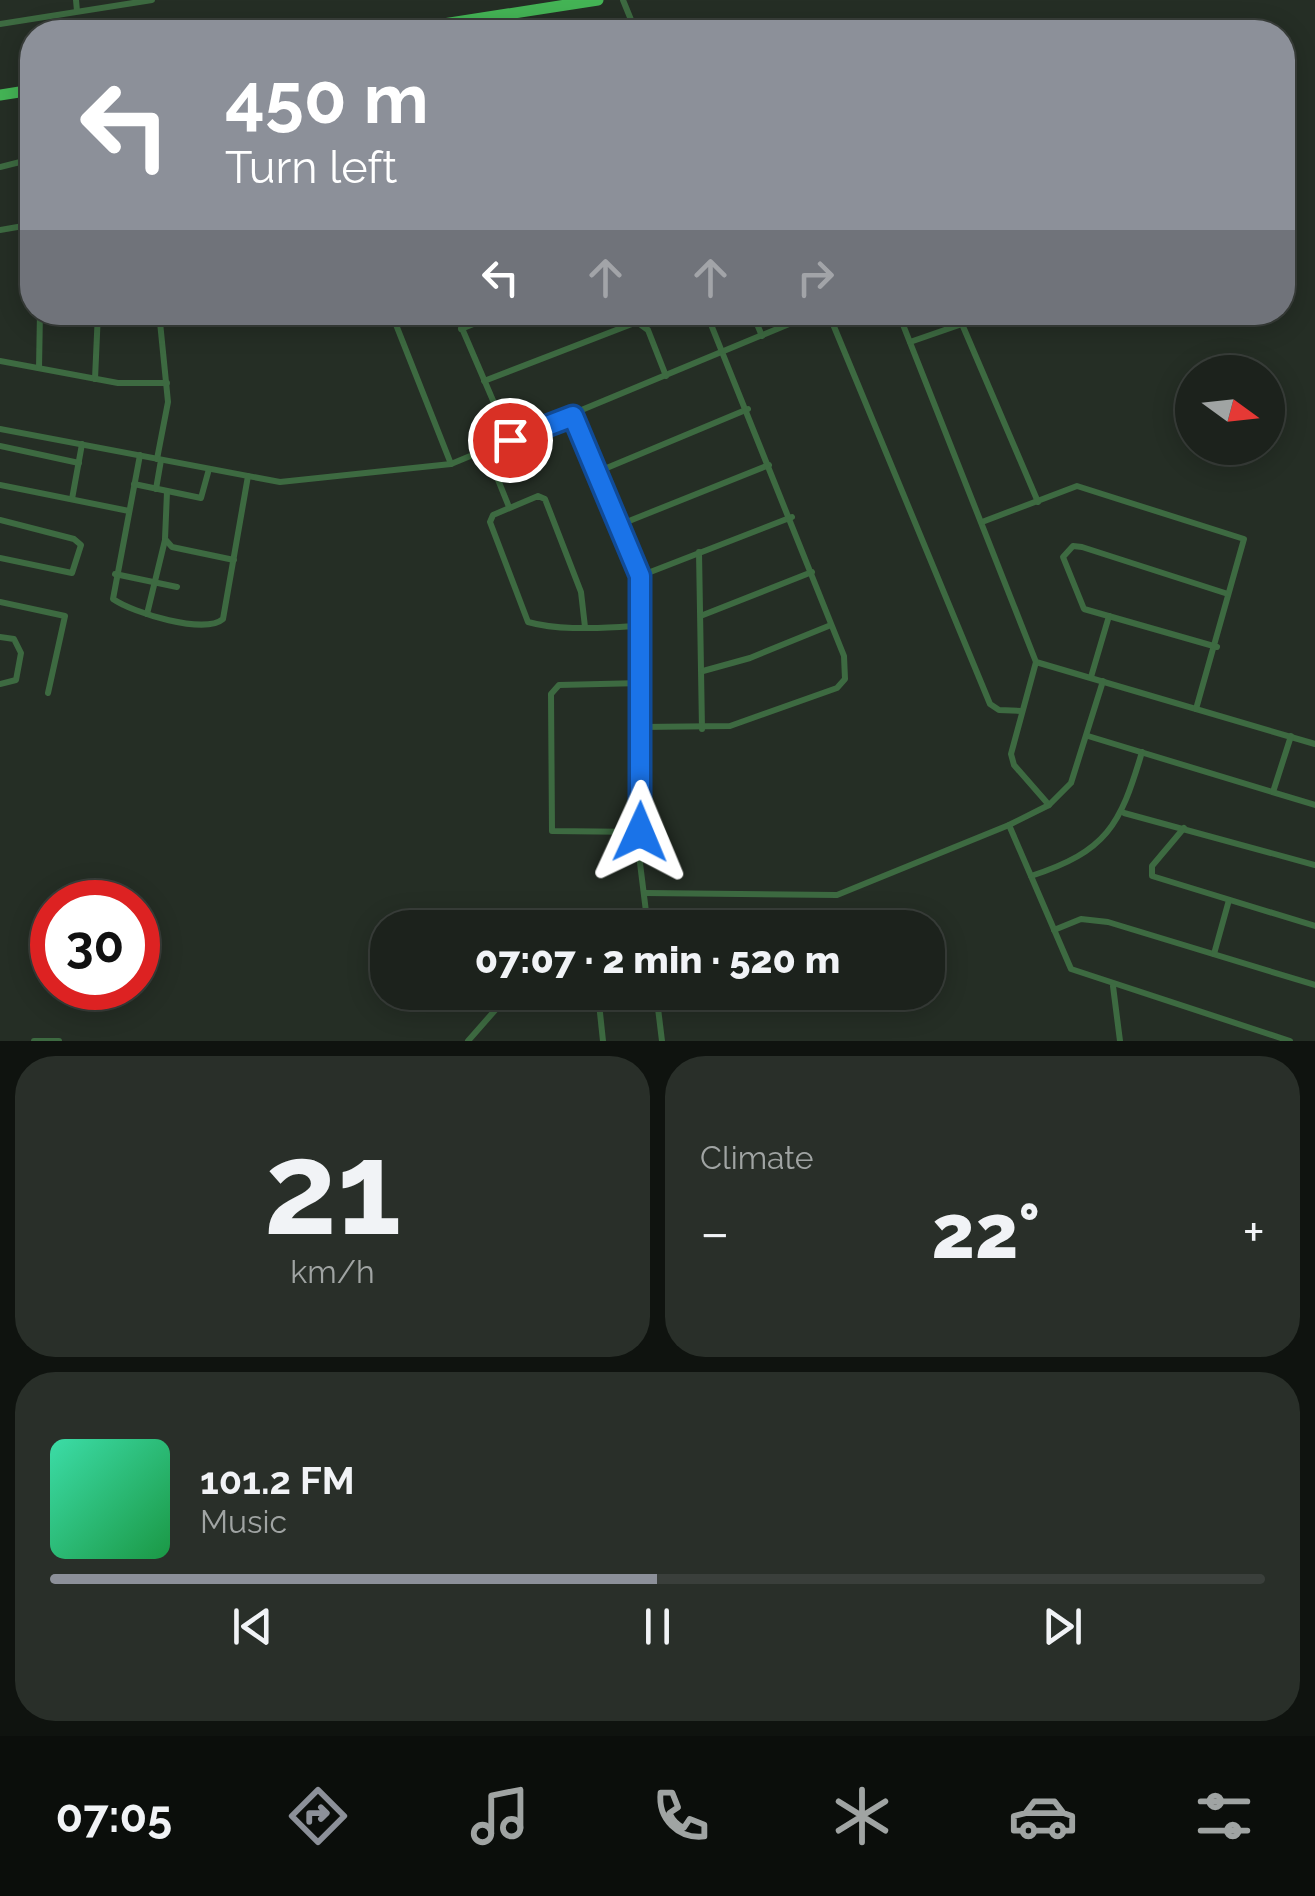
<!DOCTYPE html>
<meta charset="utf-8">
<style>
body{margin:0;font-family:Raleway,sans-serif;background:#292f29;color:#f1f3f6;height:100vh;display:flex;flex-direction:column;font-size:38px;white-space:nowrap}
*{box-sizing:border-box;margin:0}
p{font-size:32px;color:#a0a4a3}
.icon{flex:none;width:55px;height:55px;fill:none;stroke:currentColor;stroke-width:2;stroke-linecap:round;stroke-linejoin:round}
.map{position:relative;height:1041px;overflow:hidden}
.details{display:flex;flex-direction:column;gap:15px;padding:15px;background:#0f130f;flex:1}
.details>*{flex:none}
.banner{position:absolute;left:20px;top:20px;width:1275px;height:305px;border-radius:40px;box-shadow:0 5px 25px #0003,0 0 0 2px #3a3f3b;background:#8c9099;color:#fff;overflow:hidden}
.needle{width:65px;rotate:105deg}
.fabs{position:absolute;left:1175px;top:355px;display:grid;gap:20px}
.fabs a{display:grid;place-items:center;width:110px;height:110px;border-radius:50%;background:#1c221c;box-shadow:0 5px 25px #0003,0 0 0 2px #3a3f3b;font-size:50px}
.speed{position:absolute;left:30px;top:880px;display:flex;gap:20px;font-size:50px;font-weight:700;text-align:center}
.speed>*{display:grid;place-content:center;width:130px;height:130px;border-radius:50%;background:#1c221c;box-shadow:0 5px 25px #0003,0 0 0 2px #3a3f3b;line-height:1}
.speed .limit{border:15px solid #d22;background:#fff;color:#111}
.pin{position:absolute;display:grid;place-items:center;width:85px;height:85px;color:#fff;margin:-42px;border:5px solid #fff;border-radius:50%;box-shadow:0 2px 10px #0007}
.me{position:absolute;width:110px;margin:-55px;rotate:1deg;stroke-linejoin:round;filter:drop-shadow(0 0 8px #0008)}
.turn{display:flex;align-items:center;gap:35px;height:210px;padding:0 40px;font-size:45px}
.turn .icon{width:130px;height:130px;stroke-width:2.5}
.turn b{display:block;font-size:70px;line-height:85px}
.lanes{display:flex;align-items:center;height:95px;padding:0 40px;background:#0003;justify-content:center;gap:50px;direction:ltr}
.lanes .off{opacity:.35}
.big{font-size:75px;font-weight:800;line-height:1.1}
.details .tile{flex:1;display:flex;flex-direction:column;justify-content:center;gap:15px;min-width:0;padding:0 35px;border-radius:40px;background:#292f29}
.details .dial{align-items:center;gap:0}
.dial b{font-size:130px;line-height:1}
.song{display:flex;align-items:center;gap:30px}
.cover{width:120px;height:120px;border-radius:15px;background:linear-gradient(135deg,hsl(160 70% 55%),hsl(140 70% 35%))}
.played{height:10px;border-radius:5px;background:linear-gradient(90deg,#8c9099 50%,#3a3f3b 50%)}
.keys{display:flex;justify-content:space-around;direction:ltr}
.heat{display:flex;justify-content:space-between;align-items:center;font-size:55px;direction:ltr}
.details .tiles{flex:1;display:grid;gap:15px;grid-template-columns:1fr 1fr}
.tile:last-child{grid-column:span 2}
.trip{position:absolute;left:370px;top:910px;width:575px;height:100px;border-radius:40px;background:#1c221c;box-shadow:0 5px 25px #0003,0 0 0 2px #3a3f3b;font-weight:800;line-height:100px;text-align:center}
.tabs{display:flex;height:160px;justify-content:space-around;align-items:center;background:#0b0e0b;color:#a0a4a3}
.tabs .icon{width:70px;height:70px}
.tabs .selected{color:#8c9099}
.tabs b{font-size:45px;color:#f1f3f6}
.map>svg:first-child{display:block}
</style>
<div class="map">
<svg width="1315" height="1041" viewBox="0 0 1315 1041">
<rect width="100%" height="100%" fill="#252e25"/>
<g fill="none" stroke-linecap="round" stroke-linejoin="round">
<g stroke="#3d6a41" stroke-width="6">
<polyline points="76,0 77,11"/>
<polyline points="623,0 636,32"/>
<polyline points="0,24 152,0"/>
<polyline points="21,161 32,252"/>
<polyline points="0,167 32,159"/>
<polyline points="0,230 29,225"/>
<polyline points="391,312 451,464"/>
<polyline points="455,312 510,440"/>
<polyline points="752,312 762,336"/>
<polyline points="828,312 990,704 999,710 1021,711"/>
<polyline points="898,312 1036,662 1315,744"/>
<polyline points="461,329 503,312"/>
<polyline points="910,342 962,324 1038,502"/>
<polyline points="0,361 118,383 167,383"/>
<polyline points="39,368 40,312"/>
<polyline points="95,379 98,312"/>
<polyline points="484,381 637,322 648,330 666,376"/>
<polyline points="573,416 640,576 640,863 648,928"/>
<polyline points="0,429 280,482 451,464 818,312"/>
<polyline points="0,446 79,463"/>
<polyline points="486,450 509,507"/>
<path d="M140 455 113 599C133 613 205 635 223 619L248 476"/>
<polyline points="157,459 168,402 159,312"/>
<polyline points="597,472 748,409"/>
<polyline points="134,484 201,498 209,469"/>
<polyline points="0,485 129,511"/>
<polyline points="156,489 161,460"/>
<polyline points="167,492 165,539 172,547 234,560"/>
<polyline points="72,499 82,444"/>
<polyline points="0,520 74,539 81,545 72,573 0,558"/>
<polyline points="982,522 1077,486 1244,539 1196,709"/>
<polyline points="619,525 769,465"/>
<polyline points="699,552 702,729"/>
<polyline points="115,574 177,587"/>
<polyline points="640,576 792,517"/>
<polyline points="0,602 65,616 48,693"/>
<polyline points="147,614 165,540"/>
<polyline points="703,615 812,572"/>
<path d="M585 627 581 592 545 499 538 496 493 515 490 522 528 622C563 632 606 627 642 626"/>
<polyline points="0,637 14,639 21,653 16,680 0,684"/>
<polyline points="1217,647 1084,609 1063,557 1073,546 1082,547 1228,594"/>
<polyline points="1036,662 1011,754 1014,765 1049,805"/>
<polyline points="703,671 750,658 831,625"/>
<polyline points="1091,677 1109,616"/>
<polyline points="642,727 730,726 837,688 845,679 844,656 706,312"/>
<polyline points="1088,736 1315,805"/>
<polyline points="1273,792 1291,736"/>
<polyline points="1124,813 1315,865"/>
<polyline points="1009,825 1071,969 1290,1041"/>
<polyline points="1184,828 1152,866 1152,876 1315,926"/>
<polyline points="641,832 552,831 551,694 559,685 642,683"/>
<path d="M1031 876C1107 851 1120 826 1142 752"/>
<polyline points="644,893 837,895 1009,825 1049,805 1071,783 1103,681"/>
<polyline points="1054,930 1081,919 1108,922 1315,985"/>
<polyline points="1214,954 1229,900"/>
<polyline points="1113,986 1120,1041"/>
<polyline points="656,992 662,1041"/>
<polyline points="598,994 603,1041"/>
<polyline points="34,1041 59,1041"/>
<polyline points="468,1041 497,1008 610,992"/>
</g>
<g stroke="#44b455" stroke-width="11">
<polyline points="392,32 598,0"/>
<polyline points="0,95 32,90"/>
</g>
</g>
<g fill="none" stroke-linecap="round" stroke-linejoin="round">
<defs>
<polyline id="route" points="510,440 573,416 640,576 640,832"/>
</defs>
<use href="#route" stroke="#114b97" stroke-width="25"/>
<use href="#route" stroke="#1a73e8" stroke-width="18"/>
</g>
</svg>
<div class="fabs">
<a><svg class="needle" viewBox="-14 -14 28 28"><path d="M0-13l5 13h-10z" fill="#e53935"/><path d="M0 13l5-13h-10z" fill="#a0a4a3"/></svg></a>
</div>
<div class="speed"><div class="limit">30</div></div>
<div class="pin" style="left:510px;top:440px;background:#d93025"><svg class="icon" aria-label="arrive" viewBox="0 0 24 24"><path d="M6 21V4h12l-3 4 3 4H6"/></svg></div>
<svg class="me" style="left:640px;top:832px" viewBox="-20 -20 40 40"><path d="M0-17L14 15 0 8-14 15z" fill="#1a73e8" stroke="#fff" stroke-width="4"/></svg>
<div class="trip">07:07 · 2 min · 520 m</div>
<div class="banner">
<div class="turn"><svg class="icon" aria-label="left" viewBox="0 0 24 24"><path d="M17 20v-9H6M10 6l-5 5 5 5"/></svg><div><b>450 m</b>Turn left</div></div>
<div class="lanes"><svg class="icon" aria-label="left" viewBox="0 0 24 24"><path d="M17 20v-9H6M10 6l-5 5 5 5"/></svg><svg class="icon off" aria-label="ahead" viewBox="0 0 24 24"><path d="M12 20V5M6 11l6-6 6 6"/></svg><svg class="icon off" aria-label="ahead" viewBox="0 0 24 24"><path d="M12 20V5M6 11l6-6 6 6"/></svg><svg class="icon off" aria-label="right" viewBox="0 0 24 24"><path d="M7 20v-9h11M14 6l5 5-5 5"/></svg></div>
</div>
</div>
<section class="details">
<div class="tiles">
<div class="tile dial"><b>21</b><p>km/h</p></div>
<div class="tile"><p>Climate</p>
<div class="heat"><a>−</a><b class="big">22°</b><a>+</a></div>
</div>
<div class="tile">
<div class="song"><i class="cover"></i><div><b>101.2 FM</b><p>Music</p></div></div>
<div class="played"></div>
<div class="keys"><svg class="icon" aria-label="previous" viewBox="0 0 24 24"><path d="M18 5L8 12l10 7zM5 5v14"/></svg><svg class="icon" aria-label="pause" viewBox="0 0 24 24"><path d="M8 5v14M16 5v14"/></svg><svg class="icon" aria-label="next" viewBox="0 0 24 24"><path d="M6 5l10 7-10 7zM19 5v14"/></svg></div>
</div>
</div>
</section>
<nav class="tabs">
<b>07:05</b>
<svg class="icon selected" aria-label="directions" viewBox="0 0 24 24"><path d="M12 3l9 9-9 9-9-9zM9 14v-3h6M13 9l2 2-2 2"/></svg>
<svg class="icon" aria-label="music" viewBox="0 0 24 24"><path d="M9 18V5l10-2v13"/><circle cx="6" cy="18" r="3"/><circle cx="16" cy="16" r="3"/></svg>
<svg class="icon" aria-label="phone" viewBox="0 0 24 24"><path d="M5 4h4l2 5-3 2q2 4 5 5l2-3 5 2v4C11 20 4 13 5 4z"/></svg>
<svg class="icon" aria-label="climate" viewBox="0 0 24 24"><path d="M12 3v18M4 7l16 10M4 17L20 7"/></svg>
<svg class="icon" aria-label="car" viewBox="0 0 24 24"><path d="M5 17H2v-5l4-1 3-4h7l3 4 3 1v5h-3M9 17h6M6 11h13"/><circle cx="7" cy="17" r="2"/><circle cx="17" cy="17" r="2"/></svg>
<svg class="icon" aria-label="filters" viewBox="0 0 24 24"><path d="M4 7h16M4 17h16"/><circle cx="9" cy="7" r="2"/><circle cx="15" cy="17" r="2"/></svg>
</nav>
